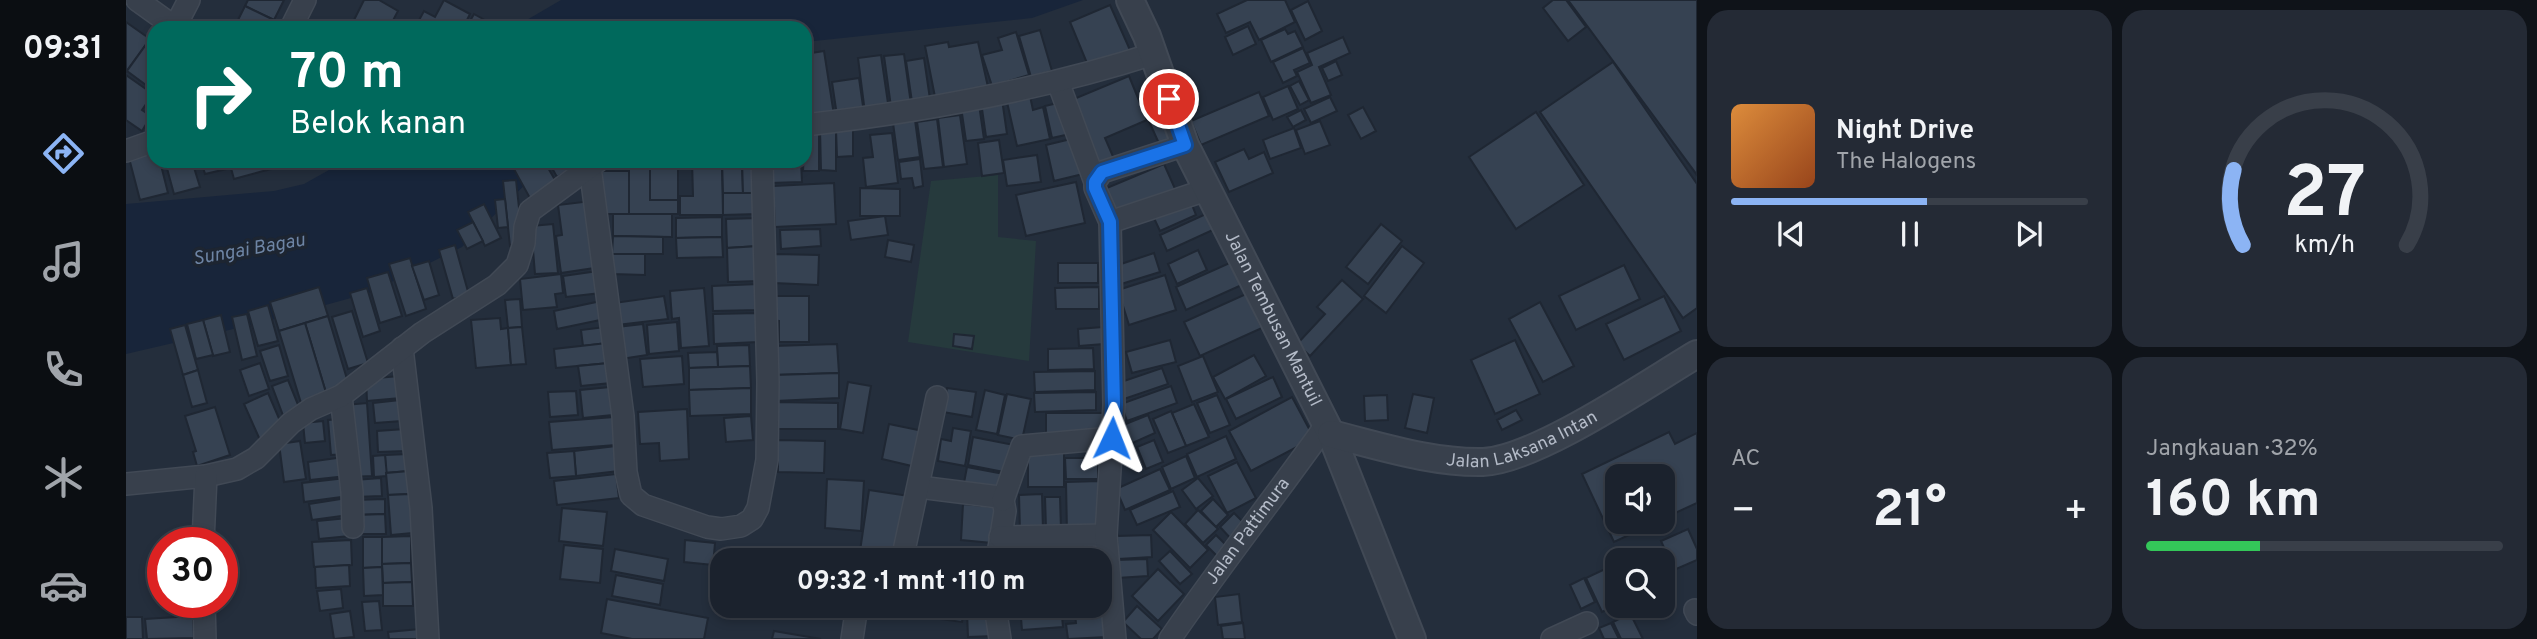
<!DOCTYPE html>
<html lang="id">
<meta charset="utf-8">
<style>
body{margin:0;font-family:Overpass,sans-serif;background:#242a35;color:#f1f3f6;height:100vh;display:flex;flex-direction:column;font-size:26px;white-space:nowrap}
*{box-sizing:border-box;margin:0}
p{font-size:23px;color:#a0a4aa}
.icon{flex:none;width:38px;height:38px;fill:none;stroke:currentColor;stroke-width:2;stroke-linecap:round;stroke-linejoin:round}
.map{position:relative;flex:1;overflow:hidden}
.sheet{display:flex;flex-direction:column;gap:10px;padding:10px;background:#0f1319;width:840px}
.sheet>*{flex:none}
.banner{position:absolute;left:21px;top:21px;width:665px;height:147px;border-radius:21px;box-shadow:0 4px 10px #0003,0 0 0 2px #393f49;background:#00695c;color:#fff;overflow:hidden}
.tools{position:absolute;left:1479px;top:464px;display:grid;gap:14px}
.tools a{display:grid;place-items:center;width:70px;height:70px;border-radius:14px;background:#1b222d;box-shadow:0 4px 10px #0003,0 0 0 2px #393f49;font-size:35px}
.speed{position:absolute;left:21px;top:527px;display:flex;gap:14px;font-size:35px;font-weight:700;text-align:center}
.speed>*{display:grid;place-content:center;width:91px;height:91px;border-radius:50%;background:#1b222d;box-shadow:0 4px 10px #0003,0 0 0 2px #393f49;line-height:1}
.speed .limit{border:10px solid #d22;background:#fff;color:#111}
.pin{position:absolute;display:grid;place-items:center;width:60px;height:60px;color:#fff;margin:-30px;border:4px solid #fff;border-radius:50%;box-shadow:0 2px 7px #0007}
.me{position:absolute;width:77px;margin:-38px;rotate:2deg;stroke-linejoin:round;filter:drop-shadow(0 0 5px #0008)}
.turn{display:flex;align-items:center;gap:24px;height:147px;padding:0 28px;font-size:32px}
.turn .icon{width:91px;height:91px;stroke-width:2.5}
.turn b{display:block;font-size:49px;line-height:60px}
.big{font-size:52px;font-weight:700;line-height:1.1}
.sheet .card{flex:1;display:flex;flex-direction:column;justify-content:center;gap:10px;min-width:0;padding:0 24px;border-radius:21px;background:#242a35}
.sheet .dial{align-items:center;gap:0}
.dial svg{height:182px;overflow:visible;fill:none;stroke:#393f49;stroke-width:7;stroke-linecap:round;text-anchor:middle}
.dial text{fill:#f1f3f6;stroke:none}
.song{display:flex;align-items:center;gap:21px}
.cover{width:84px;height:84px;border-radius:10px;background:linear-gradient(135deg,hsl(30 70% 55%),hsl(20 70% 35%))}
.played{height:7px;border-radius:4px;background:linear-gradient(90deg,#8cb4f4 55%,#393f49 55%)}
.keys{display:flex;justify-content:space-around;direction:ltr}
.heat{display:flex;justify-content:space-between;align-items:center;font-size:38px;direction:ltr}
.charge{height:10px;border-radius:5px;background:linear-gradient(90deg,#34c759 32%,#393f49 0)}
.sheet .tiles{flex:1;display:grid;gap:10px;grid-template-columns:repeat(2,1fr)}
.trip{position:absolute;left:584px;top:548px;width:402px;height:70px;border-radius:21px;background:#1b222d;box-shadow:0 4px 10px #0003,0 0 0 2px #393f49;font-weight:700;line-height:70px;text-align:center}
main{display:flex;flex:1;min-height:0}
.tab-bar{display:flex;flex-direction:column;width:126px;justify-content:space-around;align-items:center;background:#0b0e12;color:#a0a4aa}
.tab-bar .icon{width:49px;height:49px}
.tab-bar .active{color:#8cb4f4}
.tab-bar b{font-size:32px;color:#f1f3f6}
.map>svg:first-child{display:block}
</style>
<main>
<nav class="tab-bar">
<b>09:31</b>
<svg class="icon active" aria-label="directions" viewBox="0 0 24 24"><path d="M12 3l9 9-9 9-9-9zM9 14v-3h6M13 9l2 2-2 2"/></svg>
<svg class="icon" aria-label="music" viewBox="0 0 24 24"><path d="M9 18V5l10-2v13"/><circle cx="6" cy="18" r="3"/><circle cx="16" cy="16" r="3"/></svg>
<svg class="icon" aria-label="phone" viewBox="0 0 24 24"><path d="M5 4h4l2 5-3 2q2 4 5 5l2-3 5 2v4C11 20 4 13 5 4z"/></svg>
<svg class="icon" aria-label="climate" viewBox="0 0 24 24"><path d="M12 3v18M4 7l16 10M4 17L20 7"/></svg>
<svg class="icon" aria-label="car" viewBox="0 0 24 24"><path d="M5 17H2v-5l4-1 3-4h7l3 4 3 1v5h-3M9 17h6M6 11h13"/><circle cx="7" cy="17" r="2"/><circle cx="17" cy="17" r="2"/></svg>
</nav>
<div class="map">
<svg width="1571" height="639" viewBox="0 0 1571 639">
<rect width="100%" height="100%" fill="#242e3c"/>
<polygon fill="#263a3d" points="872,175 872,237 910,241 903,361 782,342 805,181"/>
<g fill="#18253a">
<polygon points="435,0 957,0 906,18 679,42 679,28 387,28"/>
<polygon points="219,161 423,161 336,247 243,293 138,322 0,354 0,204 148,191 178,184"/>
</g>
<g fill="#364252" stroke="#1f2733" stroke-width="2">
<polygon points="122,0 158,0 148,20 119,6"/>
<polygon points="238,0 253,0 272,11 263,28 243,28 228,20"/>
<polygon points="318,0 344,14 337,28 303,28 292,22 298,11 309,17"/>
<polygon points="1121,0 1159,0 1169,22 1133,40 1124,22 1100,33 1091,14"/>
<polygon points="1427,0 1440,0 1460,27 1442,41 1417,8"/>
<polygon points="1442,0 1571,0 1571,175"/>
<polygon points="1182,1 1196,31 1179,40 1165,10"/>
<polygon points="984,5 1004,50 963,68 944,22"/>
<polygon points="119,6 148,20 144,28 108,28"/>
<polygon points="348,14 373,28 340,28"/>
<polygon points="0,22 24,39 0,72"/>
<polygon points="1122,26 1130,44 1107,55 1099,37"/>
<polygon points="1159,29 1162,34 1169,31 1177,47 1145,62 1135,40"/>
<polygon points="914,30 926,71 905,77 893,36"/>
<polygon points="890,32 903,75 866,86 856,55 876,50 872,38"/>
<polygon points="1217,37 1224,53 1193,67 1205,95 1185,103 1171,72 1186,65 1181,53"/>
<polygon points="24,39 28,42 28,91 1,71"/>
<polygon points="822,42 823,47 852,42 862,87 809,97 799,46"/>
<polygon points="1177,48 1184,63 1168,70 1171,76 1157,83 1147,62"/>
<polygon points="698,51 708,115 679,120 679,54"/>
<polygon points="778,54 785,104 765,107 758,56"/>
<polygon points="755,55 763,110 739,113 732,58"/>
<polygon points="798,58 804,99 786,102 780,61"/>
<polygon points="1210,61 1216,75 1202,81 1196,68"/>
<polygon points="1487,62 1571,184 1571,308 1557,318 1414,112"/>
<polygon points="0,75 27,94 16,110 25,116 16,131 0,120"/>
<polygon points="1003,76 1021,120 979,138 989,161 971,169 943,101"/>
<polygon points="733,78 738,113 711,116 706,82"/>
<polygon points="1173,81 1183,100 1174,105 1164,86"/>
<polygon points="1162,86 1172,109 1147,120 1137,97"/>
<polygon points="1133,92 1143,116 1075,145 1065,121"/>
<polygon points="904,96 907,110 917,107 924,139 891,146 881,102"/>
<polygon points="1204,97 1211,111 1185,123 1178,109"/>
<polygon points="876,99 881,134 860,137 855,102"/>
<polygon points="936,102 944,134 926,138 919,106"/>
<polygon points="853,104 858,139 840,141 835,107"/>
<polygon points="1237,107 1250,131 1235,139 1222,115"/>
<polygon points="1175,110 1180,120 1167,127 1161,117"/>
<polygon points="1036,112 1050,141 1035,148 1022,119"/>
<polygon points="1410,112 1458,185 1390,229 1343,157"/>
<polygon points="834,115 841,164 818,167 812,118"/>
<polygon points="811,119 817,167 798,169 791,122"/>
<polygon points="789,120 794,157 772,160 767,123"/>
<polygon points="1194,121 1204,145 1179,154 1170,130"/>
<polygon points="1168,128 1175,148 1144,159 1137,140"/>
<polygon points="694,129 710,129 710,171 695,170"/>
<polygon points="679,130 693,130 693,171 677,171"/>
<polygon points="710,130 727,130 727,156 711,157"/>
<polygon points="766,133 772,183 740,187 737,158 747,157 744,135"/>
<polygon points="949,138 957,174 928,181 920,145"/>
<polygon points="873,140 878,173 856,176 852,143"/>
<polygon points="1118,149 1123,159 1138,152 1147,173 1103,192 1089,162"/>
<polygon points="28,151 28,161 34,161 42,193 14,200 3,158"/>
<polygon points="911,155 915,182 881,186 877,160"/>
<polygon points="794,159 797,186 788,188 786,178 775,179 773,162"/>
<polygon points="39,161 66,161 74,187 48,194"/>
<polygon points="75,161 103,161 105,168 79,174"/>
<polygon points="103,161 139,161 141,170 108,179"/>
<polygon points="139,161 178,161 141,170"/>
<polygon points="386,161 418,161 432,185 405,200 384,162"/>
<polygon points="422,161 447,161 450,167 431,177"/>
<polygon points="497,161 524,162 524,200 552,200 552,214 503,214 503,171 497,171"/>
<polygon points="566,161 596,161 597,215 554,215 554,196 567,196"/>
<polygon points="596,161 616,161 617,193 597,193"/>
<polygon points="616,161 631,161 632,193 617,193"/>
<polygon points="642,161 675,161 676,182 643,183"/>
<rect x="524" y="162" width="28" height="38"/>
<polygon points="1038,164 1050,191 988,218 976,190"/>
<rect x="476" y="171" width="27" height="43"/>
<polygon points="390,180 397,245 384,246 377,181"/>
<polygon points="950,182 959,223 900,236 890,195"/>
<polygon points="708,183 710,224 649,227 647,186"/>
<polygon points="734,188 774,189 774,216 734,216"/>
<polygon points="597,193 632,193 632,214 597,215"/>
<polygon points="379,199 382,227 372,228 369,200"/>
<polygon points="1064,200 1070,215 1034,231 1027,216"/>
<polygon points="465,201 475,267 435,273 430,236 436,235 432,205"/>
<polygon points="358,204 375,238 359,246 342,212"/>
<polygon points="1082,213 1089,229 1041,251 1034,235"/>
<polygon points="487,214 546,214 546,237 487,236"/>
<polygon points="759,216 762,235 725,240 722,221"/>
<polygon points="596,217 596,237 550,238 550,218"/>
<polygon points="631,218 633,246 601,248 600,219"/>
<polygon points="347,222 357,241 341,249 331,230"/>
<polygon points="427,224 432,273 409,274 405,226"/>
<polygon points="1255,224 1276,241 1242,284 1220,267"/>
<polygon points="694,229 695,246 655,249 654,230"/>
<polygon points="487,236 537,237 537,254 486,254"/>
<polygon points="596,237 597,257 551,258 550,238"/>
<polygon points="762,240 788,245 785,262 759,257"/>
<polygon points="329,245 343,295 327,299 313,250"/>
<polygon points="633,246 634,281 602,282 601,248"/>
<polygon points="1276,246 1298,263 1260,313 1238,296"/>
<polygon points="1072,250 1081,270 1051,284 1042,264"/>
<polygon points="1028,253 1034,272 992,285 986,267"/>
<polygon points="486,254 519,254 519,275 486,274"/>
<polygon points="649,254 693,255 692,285 648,283"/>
<polygon points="284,258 300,309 280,316 263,264"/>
<polygon points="303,261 313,295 298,300 286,266"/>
<polygon points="1108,261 1118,284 1060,310 1050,287"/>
<rect x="932" y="263" width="40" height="20"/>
<polygon points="1498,265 1514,299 1450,330 1433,296"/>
<polygon points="472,271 475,293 440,297 437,276"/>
<polygon points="262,272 276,316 254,323 241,278"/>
<polygon points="435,274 437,293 429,294 431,307 397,310 394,279"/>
<polygon points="1039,275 1050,310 1003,325 992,290"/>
<polygon points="1216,280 1237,299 1184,356 1171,344 1199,314 1191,307"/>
<polygon points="632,284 633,310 587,311 586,286"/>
<polygon points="193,287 202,316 153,331 144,302"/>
<polygon points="973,287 973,309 930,309 929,288"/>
<polygon points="241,288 254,331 237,337 224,293"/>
<polygon points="578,288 583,346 555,348 553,318 546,319 544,291"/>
<polygon points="1120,294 1136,328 1074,356 1058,322"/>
<polygon points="538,296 542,319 491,325 488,303"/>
<polygon points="643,296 683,296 683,342 653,342 653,321 643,320"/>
<polygon points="1538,296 1555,331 1498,360 1480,324"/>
<polygon points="394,299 396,327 382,328 379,300"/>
<polygon points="475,301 479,319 431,329 428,311"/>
<polygon points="1414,302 1448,366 1417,382 1383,319"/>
<polygon points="142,305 152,341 132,346 122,311"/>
<polygon points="226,311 242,363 222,369 206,317"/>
<polygon points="632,313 633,342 588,344 587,314"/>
<polygon points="121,314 131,356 116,360 106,317"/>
<polygon points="95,315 104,352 87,356 77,320"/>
<polygon points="202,316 224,389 201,396 179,323"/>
<polygon points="374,318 375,329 382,328 385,365 350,368 345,320"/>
<polygon points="77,320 87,355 70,359 61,324"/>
<polygon points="551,322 553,351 523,354 521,325"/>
<polygon points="179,323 201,396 175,403 153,331"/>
<polygon points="517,324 521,355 495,359 491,327"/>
<polygon points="59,325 72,370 57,375 44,329"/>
<polygon points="396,327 400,364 385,365 382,328"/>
<polygon points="479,327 481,343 457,346 455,330"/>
<polygon points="977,327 978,344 953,346 952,329"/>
<polygon points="828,334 848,336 846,349 827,346"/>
<polygon points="1044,340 1050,362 1006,373 1000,352"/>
<polygon points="1389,340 1414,394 1369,414 1345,360"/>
<polygon points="481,343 483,363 430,368 428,349"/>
<polygon points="711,344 713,373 648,375 647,346"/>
<polygon points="153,345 162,376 144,381 134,351"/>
<polygon points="623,345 624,366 592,367 591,346"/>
<polygon points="967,348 968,369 922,370 922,349"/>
<polygon points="591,352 592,367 563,368 562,353"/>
<polygon points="1128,355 1140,376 1099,399 1087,377"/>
<polygon points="556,356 558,384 517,387 514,359"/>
<polygon points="1077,356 1092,392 1066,402 1052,366"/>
<polygon points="134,363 143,389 123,396 114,370"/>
<polygon points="483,363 485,383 455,386 452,366"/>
<polygon points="624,366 625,388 563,390 563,368"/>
<polygon points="1036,368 1042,384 998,399 992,383"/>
<polygon points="72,370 81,403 66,407 57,375"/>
<polygon points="969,371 969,390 909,392 908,372"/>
<polygon points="713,373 713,398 649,401 648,375"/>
<polygon points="273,376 275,398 241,401 240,379"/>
<polygon points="1147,377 1156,397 1110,419 1100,399"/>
<polygon points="162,380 175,412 158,418 146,386"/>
<polygon points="722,382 745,386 737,433 714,429"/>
<polygon points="1045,386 1051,403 1001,421 995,404"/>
<polygon points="484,387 487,415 457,418 454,390"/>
<polygon points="625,388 625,414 564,416 563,390"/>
<polygon points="821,388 850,392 846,417 817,412"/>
<polygon points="859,390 879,395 871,434 850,430"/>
<polygon points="450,391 452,415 424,417 422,392"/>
<polygon points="970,392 970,410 909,412 908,393"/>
<polygon points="142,393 158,430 134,440 118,404"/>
<polygon points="881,394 905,399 896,440 872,435"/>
<polygon points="1287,394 1308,398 1301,433 1279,428"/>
<polygon points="1091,395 1104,425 1084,433 1071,403"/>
<polygon points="1261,395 1262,420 1239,421 1238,396"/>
<polygon points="1166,397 1188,438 1125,471 1103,431"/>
<polygon points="274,400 276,421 249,423 247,403"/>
<polygon points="646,402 712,403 712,429 646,429"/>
<polygon points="241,403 246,476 225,477 219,405"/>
<polygon points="1068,404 1083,437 1060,446 1046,413"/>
<polygon points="89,407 104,455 71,466 67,452 70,451 59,416"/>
<polygon points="561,409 563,459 534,461 533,443 514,444 512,412"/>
<polygon points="1390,410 1396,420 1376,430 1371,420"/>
<polygon points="1045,411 1060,446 1042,453 1027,419"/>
<polygon points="920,413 979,413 979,436 920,437"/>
<polygon points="1022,415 1029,433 1000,446 992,427"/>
<polygon points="625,416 627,440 600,442 598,418"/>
<polygon points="488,417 490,445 426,450 423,422"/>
<polygon points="216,419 219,454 205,455 202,420"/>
<polygon points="197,421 199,441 179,443 177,423"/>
<polygon points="763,424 797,431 790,467 756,459"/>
<polygon points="827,428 845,431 839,466 812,461 815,439 825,441"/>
<polygon points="279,429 281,451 252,452 251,431"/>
<polygon points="1543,432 1549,444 1571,433 1571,503 1536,519 1536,476 1491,476 1491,522 1531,522 1488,542 1456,474"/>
<polygon points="1100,436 1110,459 1071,477 1061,454"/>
<polygon points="847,437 888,445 883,473 842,465"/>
<polygon points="652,440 699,441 698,473 652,472"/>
<polygon points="1028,440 1037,462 1020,469 1011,447"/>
<polygon points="174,441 180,479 158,482 153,444"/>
<polygon points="490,446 493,471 450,476 448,451"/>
<rect x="902" y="450" width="36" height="37"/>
<polygon points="448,451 450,476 424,478 421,453"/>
<polygon points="282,454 283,471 260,473 259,455"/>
<polygon points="259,455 261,476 248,477 247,456"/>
<polygon points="1060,456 1069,478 1045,489 1036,467"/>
<polygon points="218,457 221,476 184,480 182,462"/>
<polygon points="939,458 972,458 972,479 940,479"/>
<polygon points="1111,462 1130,498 1101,513 1082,476"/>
<polygon points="841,467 878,474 874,496 837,488"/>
<polygon points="1034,469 1044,490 999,510 990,489"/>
<polygon points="283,471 284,494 262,495 260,473"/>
<polygon points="490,474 493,498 431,505 428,481"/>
<polygon points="220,478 223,496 178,502 176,483"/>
<polygon points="255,478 256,496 229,497 228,480"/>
<polygon points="1072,478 1087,496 1070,509 1056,490"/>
<polygon points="701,479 738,481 735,531 699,528"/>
<polygon points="974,481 975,534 941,534 940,482"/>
<polygon points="743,490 783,496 773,557 734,551"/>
<polygon points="1047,491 1054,507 1011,525 1004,510"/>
<polygon points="284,494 287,533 265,535 262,495"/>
<polygon points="916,494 917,530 894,531 893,495"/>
<polygon points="919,497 934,497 935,529 920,529"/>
<polygon points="221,498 223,515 186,520 183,504"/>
<polygon points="259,499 259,514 230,515 229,500"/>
<polygon points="1087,499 1102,515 1090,527 1075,511"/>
<polygon points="837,504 870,507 866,543 835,540"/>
<polygon points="436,508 481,512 477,546 433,541"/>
<polygon points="1072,510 1092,529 1077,543 1059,524"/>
<polygon points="1045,512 1082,550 1064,568 1027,530"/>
<polygon points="1108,513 1121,526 1107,541 1094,527"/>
<polygon points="259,514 260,534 230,534 230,515"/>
<polygon points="222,518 224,536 193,539 191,521"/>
<polygon points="1562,529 1571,549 1571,560 1548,570 1535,541"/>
<polygon points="1025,535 1026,557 992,559 991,536"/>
<polygon points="1090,535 1104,549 1094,559 1080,545"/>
<polygon points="285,536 285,563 256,564 256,537"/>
<polygon points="237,537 256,537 256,567 237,568"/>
<polygon points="225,540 226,565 188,567 186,542"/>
<polygon points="559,540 589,543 587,565 558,562"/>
<polygon points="967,541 969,560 903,560 901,549"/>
<polygon points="438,545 477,549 474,583 434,579"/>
<polygon points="489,549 542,559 538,581 485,571"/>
<polygon points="784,551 826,556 825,560 783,560"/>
<polygon points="1044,551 1066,574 1054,584 1033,561"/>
<polygon points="827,553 866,554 866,560 827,560"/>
<polygon points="1021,559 1022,576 991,578 990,560"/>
<polygon points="285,563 286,582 257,583 256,564"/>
<polygon points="223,565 224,586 190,588 189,567"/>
<polygon points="256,567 257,595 238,596 237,568"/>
<polygon points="1032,569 1058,594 1032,621 1006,596"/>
<polygon points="1479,569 1491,595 1491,605 1476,612 1460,578"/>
<polygon points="490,575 537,584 534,605 486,596"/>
<polygon points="1458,578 1469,602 1455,609 1444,585"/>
<polygon points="286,582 287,606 257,606 257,583"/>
<polygon points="215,589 217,608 194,611 191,591"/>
<polygon points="1113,594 1116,622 1092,625 1089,597"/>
<polygon points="481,599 582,618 578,639 506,639 475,633"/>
<polygon points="975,600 977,600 981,637 942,639 940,624 950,623 948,606 975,606"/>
<polygon points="253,601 256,630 239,631 236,602"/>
<polygon points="735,606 791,606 789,617 734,608"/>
<polygon points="816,606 839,606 836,622 814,619"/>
<polygon points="894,606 935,606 937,627 896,630"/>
<polygon points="1011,606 1036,629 1027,639 1015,639 997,622"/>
<polygon points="224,611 228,637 208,639 204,614"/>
<polygon points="869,611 869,636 842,637 841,612"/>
<polygon points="1504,613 1517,639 1495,639 1487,622"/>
<polygon points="67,616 68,638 21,639 19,619"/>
<polygon points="0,617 16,617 17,639 0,639"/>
<polygon points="1117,623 1119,639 1097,639 1095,626"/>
<polygon points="1485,623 1493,639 1478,639 1473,628"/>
<polygon points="294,629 295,639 263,639 262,632"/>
<polygon points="648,631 695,639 646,639"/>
</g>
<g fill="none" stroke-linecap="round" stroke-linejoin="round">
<defs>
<g id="minor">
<polyline points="11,0 50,28"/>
<polyline points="49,27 63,0"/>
<polyline points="165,28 179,0"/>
<polyline points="932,82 969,182"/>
<path d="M679 125C794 112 917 89 1027 54"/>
<polyline points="0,151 28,141"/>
<polyline points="464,167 497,416 500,472 505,495 517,505 581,527 595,529 615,526 626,519 632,508 641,460 642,382 636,161"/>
<polyline points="984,222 1080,190"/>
<polyline points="276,348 295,508 302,639"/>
<polyline points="215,396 226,492 227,527"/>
<polyline points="0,484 80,476 111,469 130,458 165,423 185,409 215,396 296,333 371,285 391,265 398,243 399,227 404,211 472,161"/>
<polyline points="793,487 873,497 877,500 879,511 871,560"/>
<polyline points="877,500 896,446 986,438"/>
<polyline points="874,537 980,535"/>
<polyline points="77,542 80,476"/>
<polyline points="776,560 811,397"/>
<polyline points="78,602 79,639"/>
<polyline points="869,606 874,639"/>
<polyline points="1569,610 1571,614"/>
<polyline points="726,639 731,606"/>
<polyline points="989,639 980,535 988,405 984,222 969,188 969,182 976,172 1059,145"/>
<path id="s1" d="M1044 639C1094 566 1149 497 1200 425"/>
<polyline points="1426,639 1461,623"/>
</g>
<g id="tertiary">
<path id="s2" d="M1004 0 1021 36 1059 145 1205 434 1286 639"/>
<path id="s3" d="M1205 434C1254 446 1305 463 1357 462 1410 460 1522 383 1571 354"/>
</g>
</defs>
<use href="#minor" stroke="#414955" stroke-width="24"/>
<use href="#tertiary" stroke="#414955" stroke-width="30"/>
<use href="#minor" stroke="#38404c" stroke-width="21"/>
<use href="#tertiary" stroke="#38404c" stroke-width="26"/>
</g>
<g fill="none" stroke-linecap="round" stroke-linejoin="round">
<defs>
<polyline id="route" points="986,438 988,405 984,222 969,188 969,182 976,172 1059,145 1043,99"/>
</defs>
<use href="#route" stroke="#114b97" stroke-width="18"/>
<use href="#route" stroke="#1a73e8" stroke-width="12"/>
</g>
<g text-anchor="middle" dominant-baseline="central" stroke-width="7" stroke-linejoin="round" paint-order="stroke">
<g font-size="18" fill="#b4bbc8" stroke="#1d2531">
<text stroke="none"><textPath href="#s2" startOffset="350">Jalan Tembusan Mantuil</textPath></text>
<text stroke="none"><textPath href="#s3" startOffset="198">Jalan Laksana Intan</textPath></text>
<text stroke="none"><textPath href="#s1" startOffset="133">Jalan Pattimura</textPath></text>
</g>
<g font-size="19" font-style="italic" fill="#6e85a5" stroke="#1d2531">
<text transform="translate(123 250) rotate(-10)">Sungai Bagau</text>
</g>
</g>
</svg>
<div class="tools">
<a><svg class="icon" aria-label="sound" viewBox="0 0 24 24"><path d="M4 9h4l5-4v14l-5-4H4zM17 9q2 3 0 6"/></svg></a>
<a><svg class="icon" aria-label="search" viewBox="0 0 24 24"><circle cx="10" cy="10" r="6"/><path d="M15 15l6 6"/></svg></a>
</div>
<div class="speed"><div class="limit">30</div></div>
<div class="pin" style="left:1043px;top:99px;background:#d93025"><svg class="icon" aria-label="arrive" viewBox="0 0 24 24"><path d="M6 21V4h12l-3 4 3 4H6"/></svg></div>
<svg class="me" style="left:986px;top:438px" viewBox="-20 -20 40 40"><path d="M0-17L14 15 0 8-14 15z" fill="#1a73e8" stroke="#fff" stroke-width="4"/></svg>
<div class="trip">09:32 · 1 mnt · 110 m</div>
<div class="banner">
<div class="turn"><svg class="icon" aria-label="right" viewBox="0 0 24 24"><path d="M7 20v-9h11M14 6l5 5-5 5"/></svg><div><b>70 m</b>Belok kanan</div></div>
</div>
</div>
<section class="sheet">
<div class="tiles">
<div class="card">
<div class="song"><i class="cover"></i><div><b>Night Drive</b><p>The Halogens</p></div></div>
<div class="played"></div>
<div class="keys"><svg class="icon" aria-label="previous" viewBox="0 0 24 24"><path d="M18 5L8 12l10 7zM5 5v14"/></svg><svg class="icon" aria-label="pause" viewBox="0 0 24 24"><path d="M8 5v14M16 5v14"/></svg><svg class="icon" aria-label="next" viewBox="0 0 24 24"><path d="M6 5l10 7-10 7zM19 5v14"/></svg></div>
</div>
<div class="card dial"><svg viewBox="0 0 100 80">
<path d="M14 69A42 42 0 1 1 86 69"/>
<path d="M14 69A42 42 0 0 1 10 36" stroke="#8cb4f4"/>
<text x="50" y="56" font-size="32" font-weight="700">27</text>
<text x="50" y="72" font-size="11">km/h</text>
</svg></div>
<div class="card"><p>AC</p>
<div class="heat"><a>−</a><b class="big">21°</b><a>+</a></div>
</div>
<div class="card"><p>Jangkauan · 32%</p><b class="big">160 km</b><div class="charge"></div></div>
</div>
</section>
</main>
